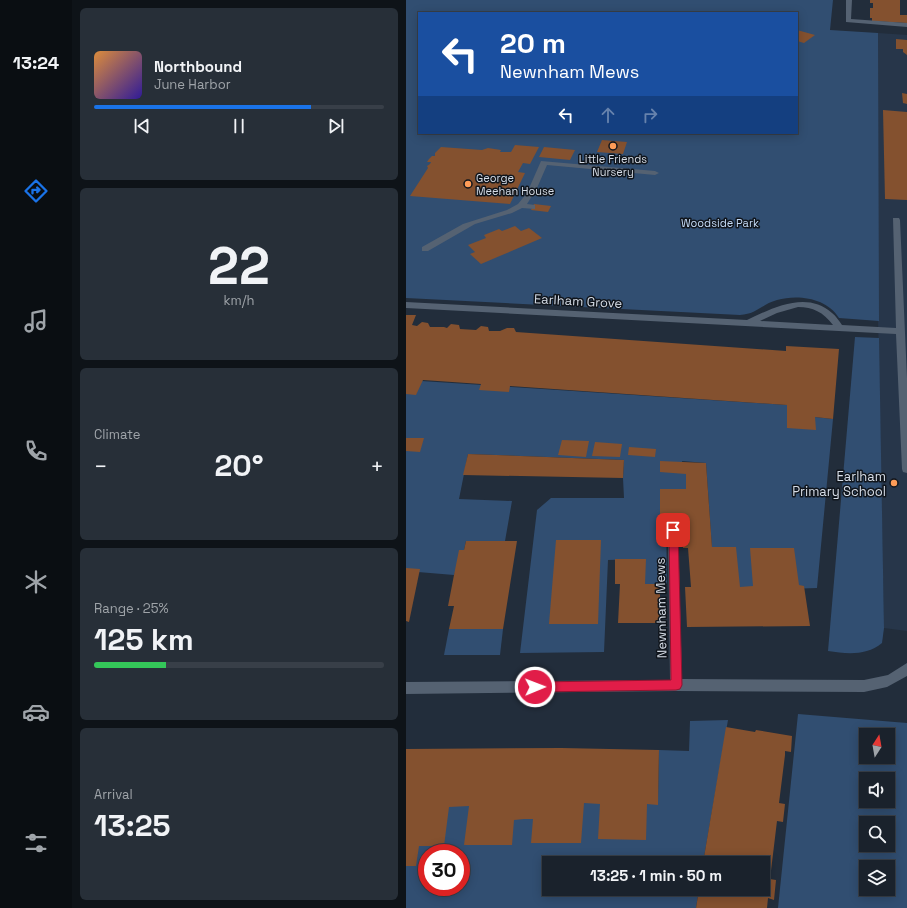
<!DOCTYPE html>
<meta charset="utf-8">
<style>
body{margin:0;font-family:"Space Grotesk",sans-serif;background:#272f38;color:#f1f3f6;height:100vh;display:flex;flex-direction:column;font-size:15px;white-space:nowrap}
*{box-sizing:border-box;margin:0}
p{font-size:13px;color:#9fa4a9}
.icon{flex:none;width:22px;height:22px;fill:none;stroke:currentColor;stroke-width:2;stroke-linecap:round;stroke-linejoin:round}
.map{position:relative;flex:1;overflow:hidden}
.details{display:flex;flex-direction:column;gap:8px;padding:8px;background:#0e1318;width:334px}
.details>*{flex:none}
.top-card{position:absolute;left:12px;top:12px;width:380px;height:122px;border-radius:0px;box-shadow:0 2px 10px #0003,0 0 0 1px #383f48;background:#1a4fa0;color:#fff;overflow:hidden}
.needle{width:26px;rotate:11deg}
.controls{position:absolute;left:453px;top:728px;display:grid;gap:8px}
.controls a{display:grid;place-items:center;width:36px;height:36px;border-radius:0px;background:#1a222c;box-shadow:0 2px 10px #0003,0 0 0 1px #383f48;font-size:20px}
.speed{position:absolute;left:12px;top:844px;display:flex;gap:8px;font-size:20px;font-weight:700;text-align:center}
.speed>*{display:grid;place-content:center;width:52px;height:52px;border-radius:50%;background:#1a222c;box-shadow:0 2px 10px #0003,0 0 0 1px #383f48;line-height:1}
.speed .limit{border:6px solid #d22;background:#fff;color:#111}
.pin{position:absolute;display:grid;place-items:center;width:34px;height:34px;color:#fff;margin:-17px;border-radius:8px;box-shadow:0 2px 6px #0006}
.me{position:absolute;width:44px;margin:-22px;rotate:89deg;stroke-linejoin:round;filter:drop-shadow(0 0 3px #0008)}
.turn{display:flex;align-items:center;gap:14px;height:84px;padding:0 16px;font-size:18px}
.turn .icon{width:52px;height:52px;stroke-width:2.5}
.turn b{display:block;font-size:28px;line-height:34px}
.lanes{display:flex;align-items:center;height:38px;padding:0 16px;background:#0003;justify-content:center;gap:20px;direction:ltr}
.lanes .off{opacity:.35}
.big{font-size:30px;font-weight:700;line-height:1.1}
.details .card{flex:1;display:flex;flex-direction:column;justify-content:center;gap:6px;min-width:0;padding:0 14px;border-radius:6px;background:#272f38}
.details .dial{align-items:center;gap:0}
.dial b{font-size:52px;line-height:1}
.song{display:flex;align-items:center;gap:12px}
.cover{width:48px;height:48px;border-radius:6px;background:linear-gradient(135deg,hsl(30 70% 55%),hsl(250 70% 35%))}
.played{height:4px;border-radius:2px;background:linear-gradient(90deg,#1a73e8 75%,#383f48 75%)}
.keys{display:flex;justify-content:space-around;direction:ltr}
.heat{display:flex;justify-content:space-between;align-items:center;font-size:22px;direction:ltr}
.charge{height:6px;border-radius:3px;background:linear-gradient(90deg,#34c759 25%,#383f48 0)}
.trip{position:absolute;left:136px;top:856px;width:228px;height:40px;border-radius:0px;background:#1a222c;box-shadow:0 2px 10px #0003,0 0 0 1px #383f48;font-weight:700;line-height:40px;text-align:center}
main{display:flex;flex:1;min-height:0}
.tab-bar{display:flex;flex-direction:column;width:72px;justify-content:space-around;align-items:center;background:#0a0e12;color:#9fa4a9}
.tab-bar .icon{width:28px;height:28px}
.tab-bar .current{color:#1a73e8}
.tab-bar b{font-size:18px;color:#f1f3f6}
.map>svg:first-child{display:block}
</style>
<main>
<nav class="tab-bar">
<b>13:24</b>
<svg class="icon current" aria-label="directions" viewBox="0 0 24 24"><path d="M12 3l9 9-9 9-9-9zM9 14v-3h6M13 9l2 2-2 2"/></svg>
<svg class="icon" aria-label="music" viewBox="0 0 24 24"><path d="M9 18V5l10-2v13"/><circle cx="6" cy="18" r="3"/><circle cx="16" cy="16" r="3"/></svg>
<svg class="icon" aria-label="phone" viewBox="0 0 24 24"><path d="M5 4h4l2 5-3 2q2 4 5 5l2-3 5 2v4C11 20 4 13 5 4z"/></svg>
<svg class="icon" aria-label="climate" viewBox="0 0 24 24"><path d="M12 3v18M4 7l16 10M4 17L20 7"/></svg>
<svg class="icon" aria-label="car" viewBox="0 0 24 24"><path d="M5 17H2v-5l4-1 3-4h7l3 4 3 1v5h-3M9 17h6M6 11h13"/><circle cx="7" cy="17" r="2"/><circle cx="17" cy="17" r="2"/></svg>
<svg class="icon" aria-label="filters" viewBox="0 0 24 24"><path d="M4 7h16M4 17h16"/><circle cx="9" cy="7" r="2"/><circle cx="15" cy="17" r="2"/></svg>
</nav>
<section class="details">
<div class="card">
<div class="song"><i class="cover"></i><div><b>Northbound</b><p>June Harbor</p></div></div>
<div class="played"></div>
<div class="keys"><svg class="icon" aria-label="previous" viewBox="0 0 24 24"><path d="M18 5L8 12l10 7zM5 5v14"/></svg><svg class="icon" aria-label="pause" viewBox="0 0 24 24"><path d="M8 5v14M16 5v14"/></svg><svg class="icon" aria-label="next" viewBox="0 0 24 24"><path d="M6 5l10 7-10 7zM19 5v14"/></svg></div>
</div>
<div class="card dial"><b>22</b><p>km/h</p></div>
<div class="card"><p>Climate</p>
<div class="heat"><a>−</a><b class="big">20°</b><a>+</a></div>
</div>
<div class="card"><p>Range · 25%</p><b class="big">125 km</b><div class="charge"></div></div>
<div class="card"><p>Arrival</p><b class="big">13:25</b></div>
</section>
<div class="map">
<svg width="501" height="908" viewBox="0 0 501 908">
<rect width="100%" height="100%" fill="#222d3b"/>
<polygon fill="#27364a" points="472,33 501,35 501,631 478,628 472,316"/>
<g fill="#314e71" fill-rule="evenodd">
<path d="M0 0H427L424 30 472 33 473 321 433 318C421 298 392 294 371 300 356 304 351 314 334 315L0 298ZM13 13H391V133H13Z"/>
<path d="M449 337 473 338 478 628 476 643C460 656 441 654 422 651Z"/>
<polygon points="0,380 381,405 409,417 427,419 411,588 315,591 306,548 300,463 276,461 280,474 282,518 260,519 261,584 239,584 239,559 202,560 198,652 114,653 131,510 145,498 218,498 217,478 218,460 62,454 53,499 106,501 99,541 60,541 58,550 48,575 0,571"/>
<polygon points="43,629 97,629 94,655 38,655"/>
<path d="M392 714 501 723V908H372ZM460 735H482V757H460ZM460 779H482V801H460ZM460 823H482V845H460ZM460 867H482V889H460Z"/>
<path d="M322 720 297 863H143V889H293L290 908H0V799L252 798 253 750 283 751 284 721ZM21 853H55V887H21Z"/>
</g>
<g fill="#84512f">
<polygon points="464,0 494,0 494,15 501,15 501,23 466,21 466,18 464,18 464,8 467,8 467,3 464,3"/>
<polygon points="391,30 409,35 398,43 391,41"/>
<polygon points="490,39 501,40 501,55 497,52 497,49 490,49"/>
<polygon points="496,93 501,94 501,104 497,103"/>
<polygon points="477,110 501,112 501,200 479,199"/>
<polygon points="196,140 221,142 217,154 191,152"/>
<polygon points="109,145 133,147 124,164 117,163 112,172 119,173 104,204 4,196 22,168 21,166 24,164 25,162 21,162 23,159 26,156 29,156 29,153 35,147 76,150 82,148 95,150 94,152 105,152"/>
<polygon points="138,147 169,150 164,160 133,157"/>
<polygon points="128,204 145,206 142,212 125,210"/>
<polygon points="109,226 115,231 123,228 136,238 75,264 64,254 69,252 62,245 80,238 78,235 93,229 96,231"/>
<polygon points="0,315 10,315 6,325 11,326 16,322 22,323 24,327 38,327 41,328 45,324 53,325 54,329 70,330 75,326 82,327 83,331 94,331 101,328 108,328 110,332 380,351 380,346 433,349 427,419 409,417 410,430 381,428 381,405 104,386 103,392 73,390 75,384 17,380 10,395 0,394"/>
<polygon points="0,438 18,438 14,452 0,451"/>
<polygon points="156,440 183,441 180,457 152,455"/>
<polygon points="189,442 216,444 214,457 186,456"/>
<polygon points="223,447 250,449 249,457 222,455"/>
<polygon points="62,454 218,460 217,478 57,475"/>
<polygon points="254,461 300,463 306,547 330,547 334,587 347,586 344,548 388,548 393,585 398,586 404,626 281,627 279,587 285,587 282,548 277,548 275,519 254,519 254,489 280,489 280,474 254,472"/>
<polygon points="150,540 195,540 192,624 143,624"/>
<polygon points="60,541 111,541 97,629 43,629 48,606 42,606 48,575 53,550 58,550"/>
<polygon points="209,559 240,559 239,584 254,584 254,623 212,623 214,584 209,584"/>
<polygon points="0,568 14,569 3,622 0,621"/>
<polygon points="320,727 349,732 350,730 386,736 385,752 379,751 379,755 373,803 379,804 377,822 371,821 364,879 370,880 368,900 362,898 361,908 290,908 293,889 357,889 357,863 297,863"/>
<polygon points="155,748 253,750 252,805 241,804 240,840 192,839 194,804 178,803 175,843 125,843 127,819 118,819 108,820 106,845 58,845 63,806 43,807 38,846 13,846 10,866 0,866 0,749"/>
</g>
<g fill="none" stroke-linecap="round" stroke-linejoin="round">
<g fill="#556272" fill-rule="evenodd">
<polygon points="440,0 446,0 445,19 501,23 501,27 440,22"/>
<polygon points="135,161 249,171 253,173 249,175 141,165 131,188 121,204 129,205 129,209 116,208 106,213 69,224 22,251 16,251 16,247 57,224 101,210 112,204 121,193"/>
<path d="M487 218H493L494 220 501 378V473L497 472 496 469 490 334 0 308V302L341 320C366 308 401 290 426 313 430 316 433 321 436 325L490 328ZM392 307C407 307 417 312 427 325L354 321 371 313Z"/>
<polygon points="267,526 271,527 272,530 276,679 458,680 482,675 501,663 501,676 481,687 458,692 270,691 0,694 0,682 264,680 262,530 263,527"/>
</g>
</g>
<polygon fill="#e11d48" stroke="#92132f" points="267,527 271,528 272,530 276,685 274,689 270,690 129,692 125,691 123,687 125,684 129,682 265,680 263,530 264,528"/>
<g fill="#fe9c58" stroke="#10151c" stroke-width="1.5">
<circle cx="207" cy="146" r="4"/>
<circle cx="62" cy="184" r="4"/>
<circle cx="488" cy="483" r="4"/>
</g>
<g text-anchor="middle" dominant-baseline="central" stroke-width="3" stroke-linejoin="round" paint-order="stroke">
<g font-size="11" fill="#d6dde7" stroke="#10151c">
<text x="207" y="159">Little Friends<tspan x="207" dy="13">Nursery</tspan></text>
<text x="70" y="178" text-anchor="start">George<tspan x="70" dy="13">Meehan House</tspan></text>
</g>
<g font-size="11" fill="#c4daf6" stroke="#10151c">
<text x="314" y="223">Woodside Park</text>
</g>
<g font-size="13" fill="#d6dde7" stroke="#10151c">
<text transform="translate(172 301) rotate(3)">Earlham Grove</text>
<text transform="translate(255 608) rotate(-91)">Newnham Mews</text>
</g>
<g font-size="13" fill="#d6dde7" stroke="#10151c" text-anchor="end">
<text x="480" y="476">Earlham<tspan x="480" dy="15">Primary School</tspan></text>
</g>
</g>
</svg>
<div class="controls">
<a><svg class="needle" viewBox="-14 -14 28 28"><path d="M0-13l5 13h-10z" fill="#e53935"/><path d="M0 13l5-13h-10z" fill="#9fa4a9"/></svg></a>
<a><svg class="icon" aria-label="sound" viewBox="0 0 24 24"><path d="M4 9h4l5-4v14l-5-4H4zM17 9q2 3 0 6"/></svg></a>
<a><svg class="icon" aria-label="search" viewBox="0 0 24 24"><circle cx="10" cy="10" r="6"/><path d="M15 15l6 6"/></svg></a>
<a><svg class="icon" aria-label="layers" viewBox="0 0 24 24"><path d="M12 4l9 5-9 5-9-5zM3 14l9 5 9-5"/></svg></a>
</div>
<div class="speed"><div class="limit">30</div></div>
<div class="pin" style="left:267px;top:530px;background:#d93025"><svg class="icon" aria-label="arrive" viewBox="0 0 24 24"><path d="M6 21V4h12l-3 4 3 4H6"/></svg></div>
<svg class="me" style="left:129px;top:687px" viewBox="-20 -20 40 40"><circle r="17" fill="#e11d48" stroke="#fff" stroke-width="3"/><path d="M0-11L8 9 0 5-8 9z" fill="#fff"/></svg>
<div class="trip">13:25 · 1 min · 50 m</div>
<div class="top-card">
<div class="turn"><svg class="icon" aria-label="left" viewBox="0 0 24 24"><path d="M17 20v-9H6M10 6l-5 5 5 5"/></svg><div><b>20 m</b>Newnham Mews</div></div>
<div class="lanes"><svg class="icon" aria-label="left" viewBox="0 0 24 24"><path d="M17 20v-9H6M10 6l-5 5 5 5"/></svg><svg class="icon off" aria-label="ahead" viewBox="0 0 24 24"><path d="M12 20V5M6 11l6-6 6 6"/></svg><svg class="icon off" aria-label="right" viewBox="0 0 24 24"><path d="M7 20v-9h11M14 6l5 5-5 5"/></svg></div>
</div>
</div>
</main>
